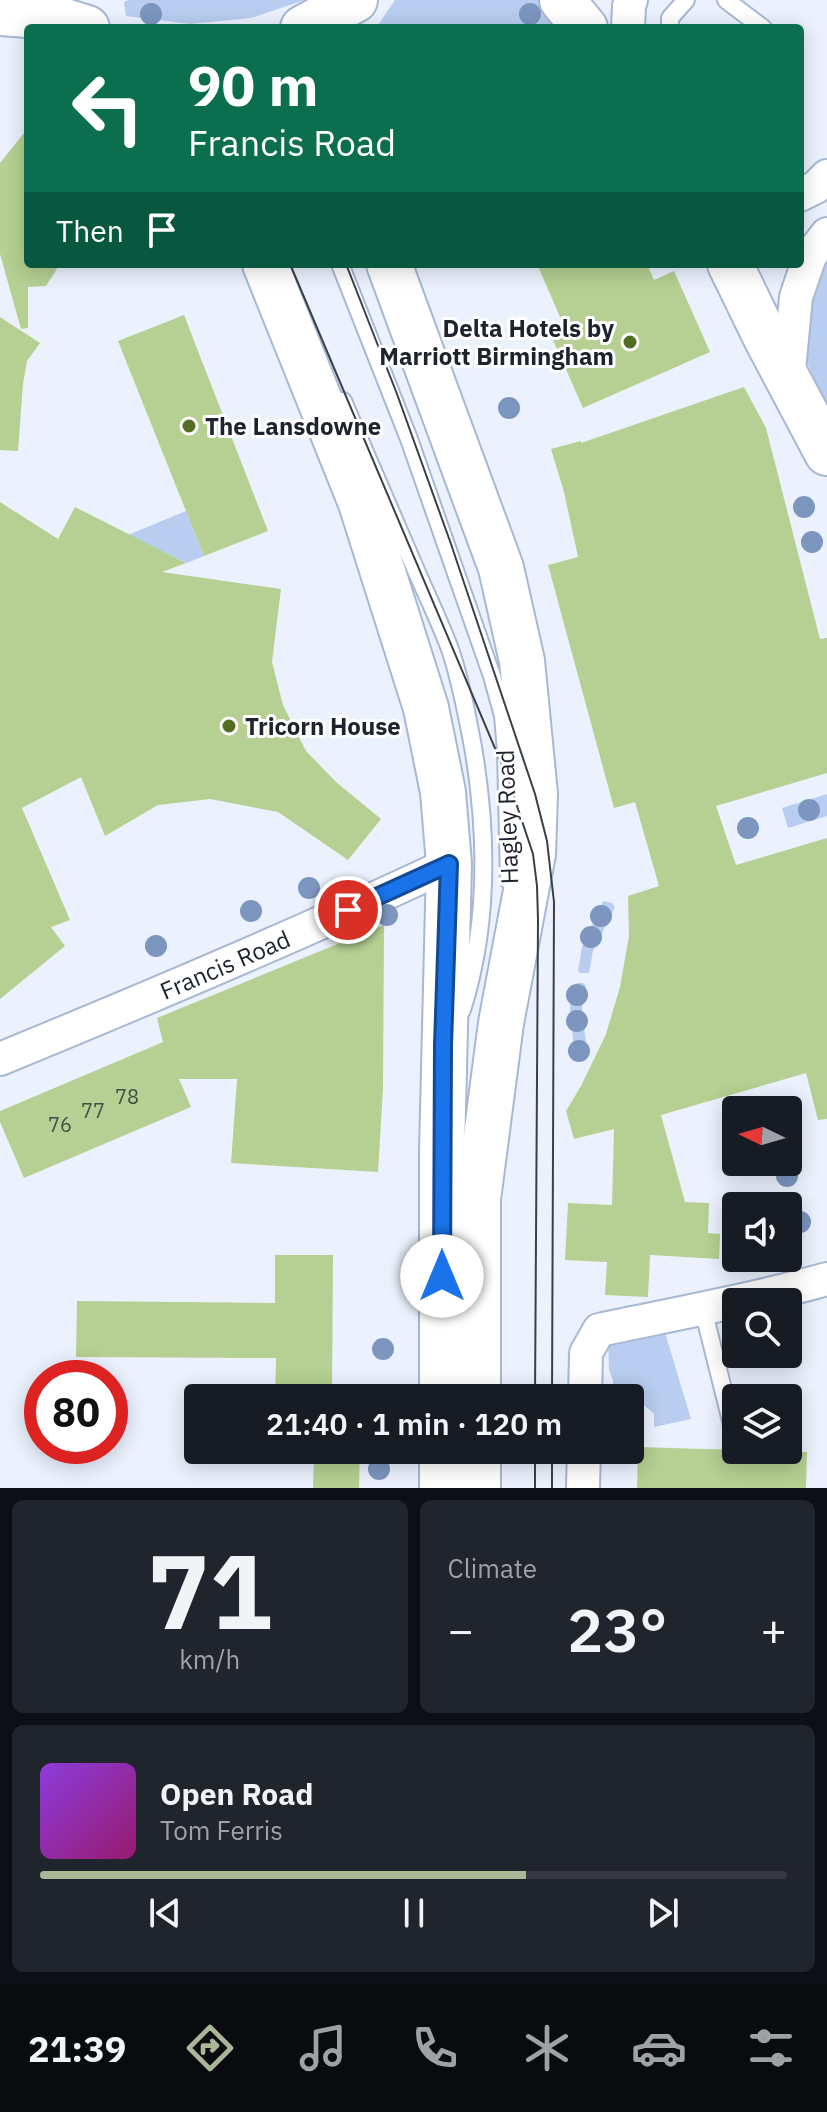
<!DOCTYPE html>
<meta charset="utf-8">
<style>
body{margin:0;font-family:"IBM Plex Sans",sans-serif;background:#20242c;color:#f1f3f6;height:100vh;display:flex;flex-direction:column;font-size:30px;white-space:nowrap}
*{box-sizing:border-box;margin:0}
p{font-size:26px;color:#9ea1a6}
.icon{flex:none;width:44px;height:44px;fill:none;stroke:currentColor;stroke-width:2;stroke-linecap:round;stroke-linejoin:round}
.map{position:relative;height:1488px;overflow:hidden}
.sheet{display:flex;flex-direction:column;gap:12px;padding:12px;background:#0d0f14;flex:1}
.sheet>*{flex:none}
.guide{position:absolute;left:24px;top:24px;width:780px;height:244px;border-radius:8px;box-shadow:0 4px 20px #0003;background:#0b6e4f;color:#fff;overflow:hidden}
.needle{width:52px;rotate:275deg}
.controls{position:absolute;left:722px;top:1096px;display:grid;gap:16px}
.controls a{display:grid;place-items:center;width:80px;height:80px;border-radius:8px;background:#171b24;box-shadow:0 4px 20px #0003;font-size:40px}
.speed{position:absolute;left:24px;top:1360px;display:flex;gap:16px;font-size:40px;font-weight:700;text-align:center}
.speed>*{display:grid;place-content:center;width:104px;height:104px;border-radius:50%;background:#171b24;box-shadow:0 4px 20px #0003;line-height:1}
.speed .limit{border:12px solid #d22;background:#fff;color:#111}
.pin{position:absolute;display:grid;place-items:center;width:68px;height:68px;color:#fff;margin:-34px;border:4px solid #fff;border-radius:50%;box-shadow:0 2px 8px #0007}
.me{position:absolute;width:88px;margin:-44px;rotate:0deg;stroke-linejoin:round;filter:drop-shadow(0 0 6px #0008)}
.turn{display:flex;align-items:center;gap:28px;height:168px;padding:0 32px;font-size:36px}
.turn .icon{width:104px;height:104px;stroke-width:2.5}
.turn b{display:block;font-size:56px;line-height:68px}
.then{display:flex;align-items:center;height:76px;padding:0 32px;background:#0003;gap:16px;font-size:30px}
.big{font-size:60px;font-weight:600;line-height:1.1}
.sheet .widget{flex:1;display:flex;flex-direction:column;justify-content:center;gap:12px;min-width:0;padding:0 28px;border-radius:12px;background:#20242c}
.sheet .dial{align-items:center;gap:0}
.dial b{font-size:104px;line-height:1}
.song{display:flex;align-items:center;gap:24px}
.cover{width:96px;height:96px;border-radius:12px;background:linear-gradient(135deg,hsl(270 70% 55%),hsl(320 70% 35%))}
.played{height:8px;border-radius:4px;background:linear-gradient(90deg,#a9b797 65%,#363941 65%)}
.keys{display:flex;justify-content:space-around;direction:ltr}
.heat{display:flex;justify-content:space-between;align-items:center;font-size:44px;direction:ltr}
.sheet .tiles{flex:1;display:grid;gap:12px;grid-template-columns:1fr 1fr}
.widget:last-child{grid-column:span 2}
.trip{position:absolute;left:184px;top:1384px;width:460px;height:80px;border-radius:8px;background:#171b24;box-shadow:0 4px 20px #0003;font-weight:600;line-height:80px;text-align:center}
.tabs{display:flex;height:128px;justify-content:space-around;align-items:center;background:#090b0e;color:#9ea1a6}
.tabs .icon{width:56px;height:56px}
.tabs .on{color:#a9b797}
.tabs b{font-size:36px;color:#f1f3f6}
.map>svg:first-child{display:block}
</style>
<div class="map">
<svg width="827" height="1488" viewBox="0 0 827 1488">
<rect width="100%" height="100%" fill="#ebf2fe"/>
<g fill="#b8cdef">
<polygon points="129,0 305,0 251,18 190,24 126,16 124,2"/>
<polygon points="395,0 543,0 568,28 376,28"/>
<polygon points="827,254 827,409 801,348 805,300"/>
<polygon points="186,511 204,556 187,563 128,535"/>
<polygon points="827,794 827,816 788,828 782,808"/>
<polygon points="603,901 612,903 615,907 593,951 589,973 580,973 578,971 582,947"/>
<polygon points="578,983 583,983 586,986 582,1008 587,1052 585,1057 575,1059 570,1008 574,985"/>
<polygon points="664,1329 691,1419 654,1427 654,1414 644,1405 630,1405 630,1398 613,1398 613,1380 609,1370 608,1339"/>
</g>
<g fill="#b5d092">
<polygon points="28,128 28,264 60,264 46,286 28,287 28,328 21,329 0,254 0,163"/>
<polygon points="537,264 647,264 654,280 674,271 710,352 583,408 549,331 564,326"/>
<polygon points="184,315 268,531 204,556 118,341"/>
<polygon points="0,317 40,343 27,361 23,384 18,451 0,450"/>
<polygon points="744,387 766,428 820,639 827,638 827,773 716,806 736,865 827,838 827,1119 818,1120 806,1073 661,1115 685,1202 709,1203 708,1233 720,1234 719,1259 650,1255 648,1297 605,1295 607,1262 565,1260 568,1203 612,1205 614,1129 574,1139 566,1111 581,1086 606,1034 620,987 629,936 628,896 659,886 635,802 614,808 548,565 578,557 564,492 551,449 581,441 581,443"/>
<polygon points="0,502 58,539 75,507 186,563 162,572 281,589 272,662 283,705 306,751 336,782 381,819 348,860 278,812 210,799 158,805 105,836 81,777 22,808 70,920 51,927 65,946 0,999"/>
<polygon points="384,925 383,1088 378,1172 231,1163 237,1079 179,1079 191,1107 24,1178 0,1122 0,1111 163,1042 157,1018"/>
<polygon points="275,1255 333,1255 332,1398 275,1398 276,1358 76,1357 77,1301 275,1303"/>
<polygon points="638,1447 807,1452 806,1488 637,1488"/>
<polygon points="314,1450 360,1450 359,1488 313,1488"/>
</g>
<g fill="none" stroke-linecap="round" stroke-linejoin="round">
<defs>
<g id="service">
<polyline points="726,0 763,28"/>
<polyline points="670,28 670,18 686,0"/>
<polyline points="340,264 409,439 492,676 503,716 506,751 509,881"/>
<path d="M343 401C367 457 391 513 415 568 427 596 441 624 451 652 461 683 467 715 473 747 488 835 489 925 462 1010"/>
<polyline points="703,1309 733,1429"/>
</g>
<g id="minor">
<polyline points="628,28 629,6 631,0"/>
<polyline points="800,195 816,187 827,176"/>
<polyline points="788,380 796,297 810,256 827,234"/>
<path id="s1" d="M0 1059C151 997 301 934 449 864"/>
<path d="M585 1398 586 1353 599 1330C675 1314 752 1300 827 1279"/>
<polyline points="583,1488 584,1450"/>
</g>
<g id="secondary">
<polyline points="562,0 585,28"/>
<polyline points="730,264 766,338 827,453"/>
</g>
<g id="trunk">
<polyline points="36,0 52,17 87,28"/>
<polyline points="0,13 52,17"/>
<polyline points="303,28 355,0"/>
<polyline points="265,264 361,503 426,708 443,792 449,864 442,1151 442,1398"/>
<polyline points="389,264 501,568 522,661 535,794 533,854 501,1023 478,1199 478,1398"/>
<polyline points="442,1488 442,1450"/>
<polyline points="478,1488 478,1450"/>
</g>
</defs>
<use href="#service" stroke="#a7b8d4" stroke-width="20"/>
<use href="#minor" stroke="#a7b8d4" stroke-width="36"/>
<use href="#secondary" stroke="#a7b8d4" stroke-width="48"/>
<use href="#trunk" stroke="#a7b8d4" stroke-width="48"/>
<use href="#service" stroke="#fff" stroke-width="16"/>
<use href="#minor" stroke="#fff" stroke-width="32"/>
<use href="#secondary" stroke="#fff" stroke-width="44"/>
<use href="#trunk" stroke="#fff" stroke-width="44"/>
<g stroke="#39404a" stroke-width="2">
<polyline points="290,264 508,779 533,854 537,886 538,920 535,1398"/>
<polyline points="346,264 397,394 451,544 535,794 547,841 554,902 552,1398"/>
<polyline points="535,1488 535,1450"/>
<polyline points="552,1488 552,1450"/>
</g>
</g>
<g fill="#7c96bf">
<circle cx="151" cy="14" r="11"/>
<circle cx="530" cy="14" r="11"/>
<circle cx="509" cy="408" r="11"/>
<circle cx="804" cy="507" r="11"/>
<circle cx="812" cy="542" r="11"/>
<circle cx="809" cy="810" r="11"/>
<circle cx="748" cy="828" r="11"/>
<circle cx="309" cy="888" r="11"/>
<circle cx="251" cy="911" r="11"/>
<circle cx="387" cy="915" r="11"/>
<circle cx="601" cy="916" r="11"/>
<circle cx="591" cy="937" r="11"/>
<circle cx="156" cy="946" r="11"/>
<circle cx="577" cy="995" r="11"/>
<circle cx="577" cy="1021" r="11"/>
<circle cx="579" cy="1051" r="11"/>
<circle cx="787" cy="1176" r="11"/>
<circle cx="800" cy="1222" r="11"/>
<circle cx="383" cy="1349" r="11"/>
<circle cx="379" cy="1469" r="11"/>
</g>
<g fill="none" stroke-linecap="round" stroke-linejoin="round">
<defs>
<polyline id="route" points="348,910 449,864 443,1045 442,1276"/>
</defs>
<use href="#route" stroke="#114b97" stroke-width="20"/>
<use href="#route" stroke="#1a73e8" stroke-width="14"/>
</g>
<g fill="#526e22" stroke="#fff" stroke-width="3">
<circle cx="630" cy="342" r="8"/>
<circle cx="189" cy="426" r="8"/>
<circle cx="229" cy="726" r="8"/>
</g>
<g text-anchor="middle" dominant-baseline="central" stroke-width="6" stroke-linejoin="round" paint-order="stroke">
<g font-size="20" fill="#434f47">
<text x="127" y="1096">78</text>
<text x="93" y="1110">77</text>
<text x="60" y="1124">76</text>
</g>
<g font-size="24" font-weight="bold" fill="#1d242e" stroke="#fff" text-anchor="start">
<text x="614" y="328" text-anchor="end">Delta Hotels by<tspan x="614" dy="28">Marriott Birmingham</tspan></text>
<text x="205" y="426">The Lansdowne</text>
<text x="245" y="726">Tricorn House</text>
</g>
<g font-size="24" fill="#1d242e" stroke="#fff">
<text transform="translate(507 817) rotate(-92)">Hagley Road</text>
<text stroke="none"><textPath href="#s1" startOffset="244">Francis Road</textPath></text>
</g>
</g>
</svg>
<div class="controls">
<a><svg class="needle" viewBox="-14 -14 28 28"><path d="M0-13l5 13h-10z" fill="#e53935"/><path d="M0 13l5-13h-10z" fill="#9ea1a6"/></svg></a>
<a><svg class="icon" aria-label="sound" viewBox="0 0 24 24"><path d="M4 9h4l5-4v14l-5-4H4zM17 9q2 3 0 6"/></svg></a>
<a><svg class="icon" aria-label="search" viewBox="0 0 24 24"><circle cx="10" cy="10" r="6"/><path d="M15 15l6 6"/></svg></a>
<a><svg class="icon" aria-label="layers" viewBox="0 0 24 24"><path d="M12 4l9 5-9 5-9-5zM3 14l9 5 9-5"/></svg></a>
</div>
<div class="speed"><div class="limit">80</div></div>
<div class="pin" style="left:348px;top:910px;background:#d93025"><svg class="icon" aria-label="arrive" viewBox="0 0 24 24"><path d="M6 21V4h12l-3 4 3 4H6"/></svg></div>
<svg class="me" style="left:442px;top:1276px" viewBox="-20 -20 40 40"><circle r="19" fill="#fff"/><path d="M0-13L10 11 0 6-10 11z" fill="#1a73e8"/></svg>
<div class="trip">21:40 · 1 min · 120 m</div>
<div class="guide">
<div class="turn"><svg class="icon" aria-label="left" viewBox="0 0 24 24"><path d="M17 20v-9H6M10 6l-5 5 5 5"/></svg><div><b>90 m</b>Francis Road</div></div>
<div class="then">Then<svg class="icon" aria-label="arrive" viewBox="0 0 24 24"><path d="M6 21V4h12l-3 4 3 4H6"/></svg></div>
</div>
</div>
<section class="sheet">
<div class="tiles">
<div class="widget dial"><b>71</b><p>km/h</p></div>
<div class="widget"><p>Climate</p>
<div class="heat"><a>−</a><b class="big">23°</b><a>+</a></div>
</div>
<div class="widget">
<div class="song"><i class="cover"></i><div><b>Open Road</b><p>Tom Ferris</p></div></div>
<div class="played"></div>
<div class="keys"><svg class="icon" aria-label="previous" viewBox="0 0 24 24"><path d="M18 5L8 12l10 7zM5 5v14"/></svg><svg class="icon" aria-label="pause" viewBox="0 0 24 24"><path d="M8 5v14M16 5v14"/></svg><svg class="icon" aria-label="next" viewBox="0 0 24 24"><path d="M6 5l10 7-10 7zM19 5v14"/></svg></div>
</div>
</div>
</section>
<nav class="tabs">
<b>21:39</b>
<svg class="icon on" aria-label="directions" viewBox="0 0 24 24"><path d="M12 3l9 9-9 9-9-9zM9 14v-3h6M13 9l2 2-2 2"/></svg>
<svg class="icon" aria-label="music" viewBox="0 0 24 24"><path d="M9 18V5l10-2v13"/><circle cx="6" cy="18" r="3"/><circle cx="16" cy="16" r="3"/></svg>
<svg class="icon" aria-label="phone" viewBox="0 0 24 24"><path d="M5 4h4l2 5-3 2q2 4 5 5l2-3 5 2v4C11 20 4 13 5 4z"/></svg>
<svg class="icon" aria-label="climate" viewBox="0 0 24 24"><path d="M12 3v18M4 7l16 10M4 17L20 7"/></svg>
<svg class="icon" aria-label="car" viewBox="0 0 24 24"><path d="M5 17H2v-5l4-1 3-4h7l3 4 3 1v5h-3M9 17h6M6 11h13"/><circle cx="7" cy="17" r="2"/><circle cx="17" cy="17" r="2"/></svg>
<svg class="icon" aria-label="filters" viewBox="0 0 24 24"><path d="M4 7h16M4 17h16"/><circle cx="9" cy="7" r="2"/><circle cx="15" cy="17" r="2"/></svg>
</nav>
